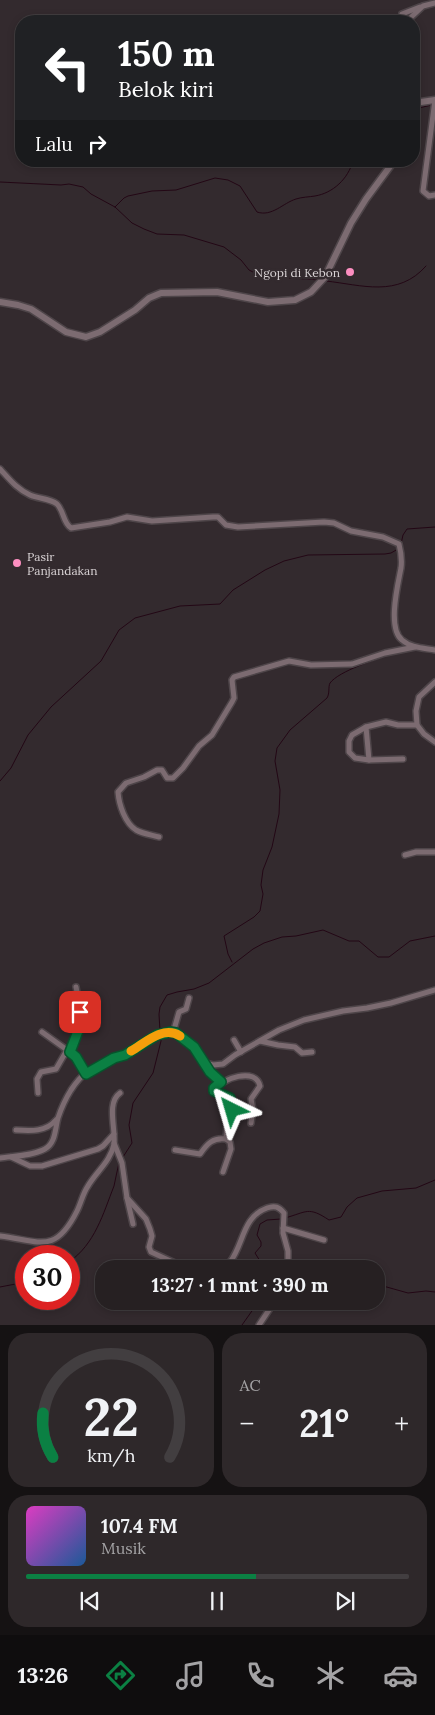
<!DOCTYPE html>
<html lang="id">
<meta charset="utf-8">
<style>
body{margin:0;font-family:Lora,serif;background:#2e282a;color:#f1f3f6;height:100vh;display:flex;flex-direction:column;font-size:19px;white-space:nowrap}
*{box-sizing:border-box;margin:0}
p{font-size:16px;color:#a4a3a5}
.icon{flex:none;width:28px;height:28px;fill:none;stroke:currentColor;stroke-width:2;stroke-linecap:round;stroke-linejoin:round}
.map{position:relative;height:1325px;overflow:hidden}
.drawer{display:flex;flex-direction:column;gap:8px;padding:8px;background:#151213;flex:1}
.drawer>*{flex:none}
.top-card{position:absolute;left:15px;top:15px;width:405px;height:152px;border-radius:20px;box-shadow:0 2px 8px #0003,0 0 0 1px #423e40;background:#202124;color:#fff;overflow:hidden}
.speed{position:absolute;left:15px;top:1245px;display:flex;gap:10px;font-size:25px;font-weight:700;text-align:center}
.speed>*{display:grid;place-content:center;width:65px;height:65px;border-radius:50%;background:#262022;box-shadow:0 2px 8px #0003,0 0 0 1px #423e40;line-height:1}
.speed .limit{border:8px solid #d22;background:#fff;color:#111}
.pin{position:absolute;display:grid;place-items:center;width:42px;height:42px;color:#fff;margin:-21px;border-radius:10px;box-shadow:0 2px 8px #0006}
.me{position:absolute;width:55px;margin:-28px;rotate:320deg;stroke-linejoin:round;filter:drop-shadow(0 0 4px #0008)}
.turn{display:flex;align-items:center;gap:18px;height:105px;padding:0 20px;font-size:22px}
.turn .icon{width:65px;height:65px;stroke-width:2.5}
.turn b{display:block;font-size:35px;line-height:42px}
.then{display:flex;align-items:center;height:48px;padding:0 20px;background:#0003;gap:10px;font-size:19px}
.big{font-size:38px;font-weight:700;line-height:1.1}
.drawer .card{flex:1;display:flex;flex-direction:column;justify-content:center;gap:8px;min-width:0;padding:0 18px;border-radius:20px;background:#2e282a}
.drawer .dial{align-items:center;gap:0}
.dial svg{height:130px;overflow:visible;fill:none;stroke:#423e40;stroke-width:7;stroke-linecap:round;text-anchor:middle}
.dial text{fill:#f1f3f6;stroke:none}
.song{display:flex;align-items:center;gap:15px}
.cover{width:60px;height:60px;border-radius:8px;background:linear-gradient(135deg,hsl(310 70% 55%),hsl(210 70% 35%))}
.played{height:5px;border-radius:2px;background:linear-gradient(90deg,#0b8043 60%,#423e40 60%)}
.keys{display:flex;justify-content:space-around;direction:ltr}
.heat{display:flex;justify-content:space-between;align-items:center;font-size:28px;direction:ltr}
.drawer .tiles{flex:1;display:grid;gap:8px;grid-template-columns:1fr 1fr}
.card:last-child{grid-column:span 2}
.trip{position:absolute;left:95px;top:1260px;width:290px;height:50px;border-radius:20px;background:#262022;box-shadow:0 2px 8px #0003,0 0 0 1px #423e40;font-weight:700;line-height:50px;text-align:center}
.tabs{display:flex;height:80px;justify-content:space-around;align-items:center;background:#0f0d0e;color:#a4a3a5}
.tabs .icon{width:35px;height:35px}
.tabs .current{color:#0b8043}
.tabs b{font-size:22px;color:#f1f3f6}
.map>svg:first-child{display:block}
</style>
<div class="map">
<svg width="435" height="1325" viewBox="0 0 435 1325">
<rect width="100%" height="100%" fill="#332a2e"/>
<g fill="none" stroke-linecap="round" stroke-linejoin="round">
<g stroke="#230715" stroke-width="1">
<polyline points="414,109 432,105"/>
<polyline points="0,182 61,185 69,184 83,187 91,194 115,207 132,223 144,229 157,234 184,235 224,247 241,260 249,270 261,276 320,280"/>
<path d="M115 207 124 198 128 196 152 191 176 190 215 178 228 180 240 186 257 212C272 217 283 203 296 199 302 197 309 197 315 196 333 193 348 179 353 161"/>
<path d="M326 281C362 285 398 298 426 266"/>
<polyline points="401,544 403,535 407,529 435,527"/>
<polyline points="0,781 11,768 28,735 51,707 101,661 119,630 135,618 180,606 220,604 233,590 265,570 284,561 308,555 385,554 391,553 398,549"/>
<path d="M232 962 228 954 224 936 254 917 260 911 263 894 261 885 263 870 272 847 279 814 280 790 275 761 277 748 290 730 327 698C330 693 328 687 330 683 339 671 377 659 391 654"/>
<polyline points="160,1031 159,1014 160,1007 167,995 177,992 194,989 209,983 253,949 264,943 282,937 296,936 323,930 349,941 359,941 378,957 389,957 410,941 435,936"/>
<polyline points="123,1157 132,1143 129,1125 133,1103 153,1073 161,1041 161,1035"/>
<path d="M285 1218C307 1212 308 1206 329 1220L341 1217 347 1207 357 1198 382 1191 416 1188 435 1180"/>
<polyline points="261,1261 287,1264"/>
<path d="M69 1262C95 1244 103 1214 114 1186 116 1178 117 1170 119 1163"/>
<polyline points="291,1265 302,1269"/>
<polyline points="265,1269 255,1253 261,1246 261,1242 257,1235 260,1224 267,1220 281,1219"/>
<polyline points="376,1284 408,1293 426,1291 435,1292"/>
<polyline points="0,1287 26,1282"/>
<polyline points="242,1325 259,1301"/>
</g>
<defs>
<g id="minor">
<polyline points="402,14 420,7"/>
<polyline points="407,21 423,6 435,3"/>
<polyline points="435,100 423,191 429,196 435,195"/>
<path d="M0 469C10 480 17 489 30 495 39 499 49 498 57 504 64 511 63 523 71 528L110 522 127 517 152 521 213 517H218L226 525 238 527 324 522 334 523 351 531 383 537 399 544C401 552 402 561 401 568 398 584 387 628 402 640 411 648 424 648 435 650"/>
<polyline points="435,682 419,697 416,711 417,725 424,734 435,742"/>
<polyline points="366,727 369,760"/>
<polyline points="403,759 369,760 355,758 349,752 349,741 352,735 366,727 386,722 398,725 417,725"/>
<path d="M159 837C152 835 143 834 136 830 125 823 119 805 118 792L126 783 144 777 157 770H162L167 778H173L183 768 199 746 212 735 232 702 234 698 232 680 234 677 289 661 311 665 352 664 385 653 415 647"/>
<polyline points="405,855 416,852 435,852"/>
<polyline points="42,1032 67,1050"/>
<polyline points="173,1033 179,1012 186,1009 189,998"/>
<polyline points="234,1040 241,1052"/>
<polyline points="260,1041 278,1045 295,1047 302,1053 312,1052"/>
<path d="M70 1052C81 1026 82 1014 76 987"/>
<polyline points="205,1063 210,1071 221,1082"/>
<polyline points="38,1093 37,1079 41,1072 56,1069 67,1050 76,1057 86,1073"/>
<path d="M16 1130C31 1131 46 1132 56 1120"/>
<polyline points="114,1143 122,1163 127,1198 146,1219 150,1229 152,1236 149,1247 151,1252 177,1264 182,1269"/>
<path d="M175 1150 200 1154C207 1144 213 1137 226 1139L227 1124 232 1110 231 1100 214 1090C222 1078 256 1067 260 1086L251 1099 253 1110 251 1123"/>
<polyline points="11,1157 30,1166 42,1166 98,1149 103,1146 114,1134"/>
<path d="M0 1158C14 1156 32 1156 45 1149 56 1143 55 1128 58 1118 61 1109 66 1098 71 1090 75 1084 80 1077 86 1073 98 1065 111 1060 124 1055 136 1050 145 1040 157 1035 162 1032 170 1031 176 1033 189 1038 198 1052 205 1063L213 1065 223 1064 235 1055 279 1030 304 1020 343 1011 367 1008 391 1003 435 990"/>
<polyline points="223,1172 231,1149 230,1142 226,1139"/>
<polyline points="127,1198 133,1224"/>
<polyline points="283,1228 324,1240"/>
<path d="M0 1236C40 1241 55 1255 77 1211 81 1203 83 1193 88 1186 96 1172 111 1161 114 1144 116 1129 106 1103 120 1093"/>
<path d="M221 1269C224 1267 227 1265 230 1262 244 1244 242 1217 267 1208 275 1205 279 1207 284 1213L283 1233 288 1251V1269"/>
<polyline points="259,1325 275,1301"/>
</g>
<g id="tertiary">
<polyline points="414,105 414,103 435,100"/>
<polyline points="0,302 18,305 31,309 66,332 86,337 100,332 135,310 149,298 161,293 217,292 268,302 295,300 311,292 325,277 351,223 366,199 394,161"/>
</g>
</defs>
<use href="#minor" stroke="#4e4549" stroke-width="8"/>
<use href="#tertiary" stroke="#4e4549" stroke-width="9"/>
<use href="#minor" stroke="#7c6b71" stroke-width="5"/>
<use href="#tertiary" stroke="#7c6b71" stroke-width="6"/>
</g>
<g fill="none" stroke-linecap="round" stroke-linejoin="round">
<defs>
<polyline id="route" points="80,1012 78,1031 70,1052 76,1057 86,1074 114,1058 125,1055 157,1035 170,1032 176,1033 194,1047 210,1072 221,1082 214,1088 214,1091 230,1098 232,1110"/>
</defs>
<use href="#route" stroke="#07532c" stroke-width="12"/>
<use href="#route" stroke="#0b8043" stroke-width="9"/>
<path stroke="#f59e0b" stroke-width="9" d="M131 1051C145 1043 163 1025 180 1036"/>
</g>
<g fill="#fd8ec0" stroke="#332a2e" stroke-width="2">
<circle cx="350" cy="272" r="5"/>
<circle cx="17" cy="563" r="5"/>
</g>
<g text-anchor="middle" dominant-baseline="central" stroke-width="5" stroke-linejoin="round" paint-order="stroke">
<g font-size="12" fill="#d9d3d5" stroke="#332a2e" text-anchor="end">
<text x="340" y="272">Ngopi di Kebon</text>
<text x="27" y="556" text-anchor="start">Pasir<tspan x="27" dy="14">Panjandakan</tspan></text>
</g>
</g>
</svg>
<div class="speed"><div class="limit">30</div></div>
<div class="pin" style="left:80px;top:1012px;background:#d93025"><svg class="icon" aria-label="arrive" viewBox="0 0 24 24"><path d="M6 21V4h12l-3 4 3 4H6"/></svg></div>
<svg class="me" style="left:232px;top:1110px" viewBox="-20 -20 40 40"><path d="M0-17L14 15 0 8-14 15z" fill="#0b8043" stroke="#fff" stroke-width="4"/></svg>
<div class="trip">13:27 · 1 mnt · 390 m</div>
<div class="top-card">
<div class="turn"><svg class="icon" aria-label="left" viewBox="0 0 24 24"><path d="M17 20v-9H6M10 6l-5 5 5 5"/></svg><div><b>150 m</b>Belok kiri</div></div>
<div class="then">Lalu<svg class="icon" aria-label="right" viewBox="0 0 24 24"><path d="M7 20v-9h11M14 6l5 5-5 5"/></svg></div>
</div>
</div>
<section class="drawer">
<div class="tiles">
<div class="card dial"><svg viewBox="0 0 100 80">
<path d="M14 69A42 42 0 1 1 86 69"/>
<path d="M14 69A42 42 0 0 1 8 42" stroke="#0b8043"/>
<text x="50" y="56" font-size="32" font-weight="700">22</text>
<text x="50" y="72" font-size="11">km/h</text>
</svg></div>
<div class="card"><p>AC</p>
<div class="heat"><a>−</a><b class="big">21°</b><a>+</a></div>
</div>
<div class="card">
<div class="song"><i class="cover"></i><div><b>107.4 FM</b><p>Musik</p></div></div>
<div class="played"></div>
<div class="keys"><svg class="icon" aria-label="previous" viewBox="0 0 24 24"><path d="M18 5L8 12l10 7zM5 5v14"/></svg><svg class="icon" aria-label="pause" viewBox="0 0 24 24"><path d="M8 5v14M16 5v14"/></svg><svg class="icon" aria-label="next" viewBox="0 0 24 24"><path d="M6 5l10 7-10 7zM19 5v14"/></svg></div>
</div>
</div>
</section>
<nav class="tabs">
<b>13:26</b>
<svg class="icon current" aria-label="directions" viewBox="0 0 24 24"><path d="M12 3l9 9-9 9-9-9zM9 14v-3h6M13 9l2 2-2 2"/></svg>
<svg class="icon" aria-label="music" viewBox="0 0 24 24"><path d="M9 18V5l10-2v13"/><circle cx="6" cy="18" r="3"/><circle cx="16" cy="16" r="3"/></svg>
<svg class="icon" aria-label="phone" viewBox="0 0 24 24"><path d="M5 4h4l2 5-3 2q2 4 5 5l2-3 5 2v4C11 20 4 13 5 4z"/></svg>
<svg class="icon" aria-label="climate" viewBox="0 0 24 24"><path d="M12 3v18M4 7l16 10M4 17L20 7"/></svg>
<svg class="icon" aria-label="car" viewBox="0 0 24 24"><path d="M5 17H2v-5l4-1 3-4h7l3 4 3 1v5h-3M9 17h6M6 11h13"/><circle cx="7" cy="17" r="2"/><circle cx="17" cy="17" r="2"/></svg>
</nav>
